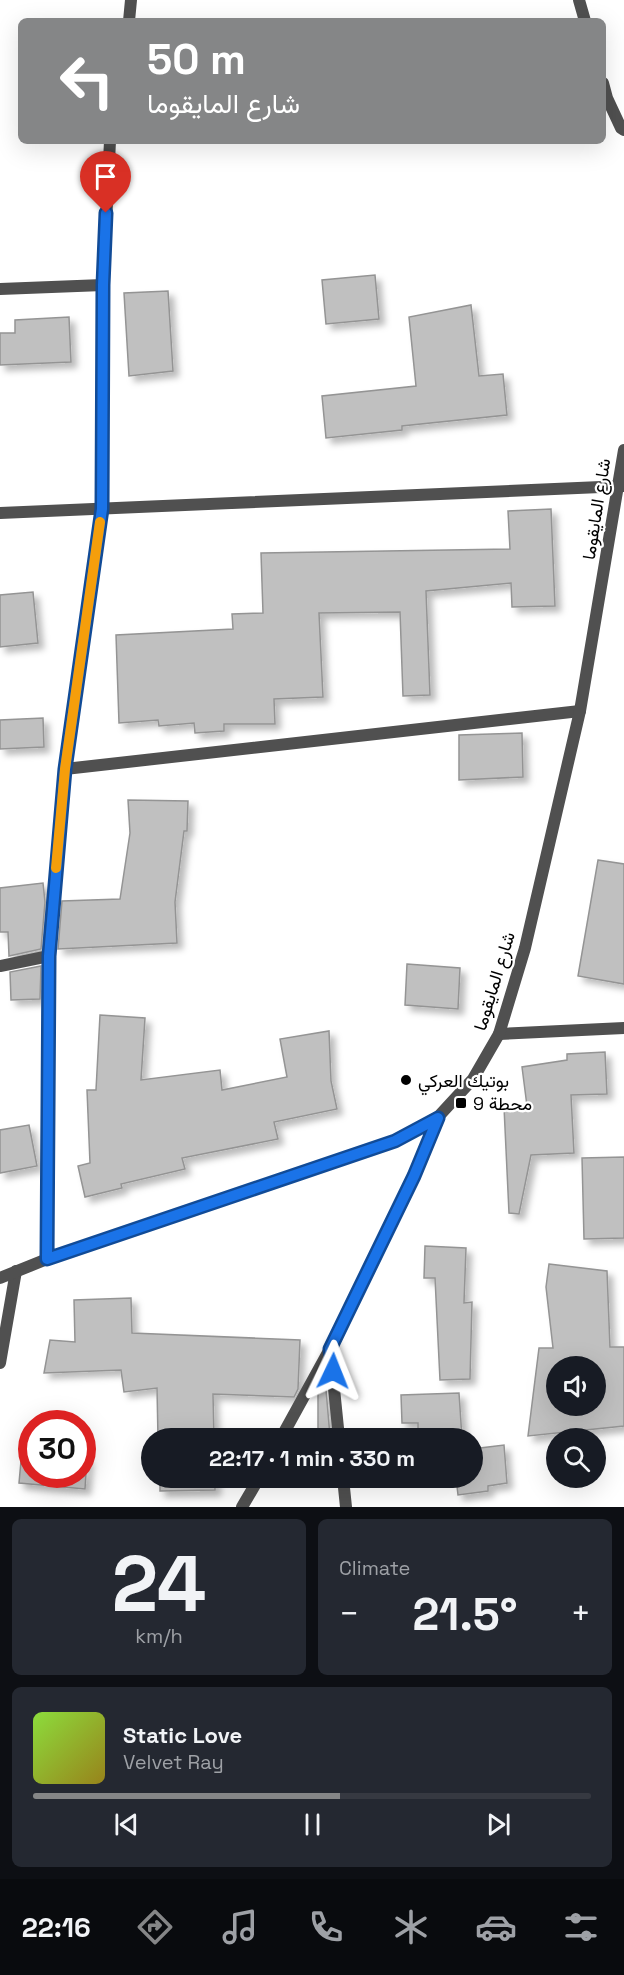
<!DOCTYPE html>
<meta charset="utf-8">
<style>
body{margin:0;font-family:"Space Grotesk",Vazirmatn,sans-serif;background:#242831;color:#f1f3f6;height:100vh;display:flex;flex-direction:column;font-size:22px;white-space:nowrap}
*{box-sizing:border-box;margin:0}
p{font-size:20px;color:#9ea1a6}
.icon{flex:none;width:33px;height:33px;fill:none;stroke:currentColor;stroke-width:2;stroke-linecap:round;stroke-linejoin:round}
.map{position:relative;height:1507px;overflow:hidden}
.panel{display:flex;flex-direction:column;gap:12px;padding:12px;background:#0d0f14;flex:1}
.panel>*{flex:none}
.top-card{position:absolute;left:18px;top:18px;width:588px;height:126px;border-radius:9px;box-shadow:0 6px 24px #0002;background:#858687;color:#fff;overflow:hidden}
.fabs{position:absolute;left:546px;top:1356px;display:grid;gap:12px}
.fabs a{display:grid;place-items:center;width:60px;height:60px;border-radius:50%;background:#171b24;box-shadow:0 6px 24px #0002;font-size:30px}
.speed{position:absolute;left:18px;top:1410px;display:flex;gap:12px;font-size:30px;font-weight:700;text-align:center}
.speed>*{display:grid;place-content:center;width:78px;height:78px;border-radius:50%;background:#171b24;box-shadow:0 6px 24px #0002;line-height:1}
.speed .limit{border:9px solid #d22;background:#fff;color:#111}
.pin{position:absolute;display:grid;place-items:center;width:51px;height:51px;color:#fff;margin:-62px -26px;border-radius:50% 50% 50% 0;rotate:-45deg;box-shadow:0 0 6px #0007}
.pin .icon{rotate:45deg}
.me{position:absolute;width:66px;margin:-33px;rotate:2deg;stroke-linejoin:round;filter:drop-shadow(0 0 4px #0008)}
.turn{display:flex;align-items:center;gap:21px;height:126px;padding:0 30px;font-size:27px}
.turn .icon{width:78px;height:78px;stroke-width:2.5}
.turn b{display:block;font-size:42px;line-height:51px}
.big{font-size:45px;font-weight:800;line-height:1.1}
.panel .tile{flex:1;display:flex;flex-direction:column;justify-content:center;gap:9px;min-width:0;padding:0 21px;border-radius:9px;background:#242831}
.panel .dial{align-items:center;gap:0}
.dial b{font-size:78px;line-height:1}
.song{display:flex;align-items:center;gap:18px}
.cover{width:72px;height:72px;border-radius:9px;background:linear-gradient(135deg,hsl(90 70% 55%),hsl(50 70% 35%))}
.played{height:6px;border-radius:3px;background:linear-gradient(90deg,#858687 55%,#363941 55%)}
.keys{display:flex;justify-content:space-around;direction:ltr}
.heat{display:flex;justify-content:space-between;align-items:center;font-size:33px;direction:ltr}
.panel .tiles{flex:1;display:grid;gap:12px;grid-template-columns:1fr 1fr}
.tile:last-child{grid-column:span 2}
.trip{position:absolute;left:141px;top:1428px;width:342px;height:60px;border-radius:30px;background:#171b24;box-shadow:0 6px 24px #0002;font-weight:800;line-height:60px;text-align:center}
.menu{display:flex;height:96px;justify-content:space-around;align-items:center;background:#090b0e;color:#9ea1a6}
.menu .icon{width:42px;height:42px}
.menu .on{color:#858687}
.menu b{font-size:27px;color:#f1f3f6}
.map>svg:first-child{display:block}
</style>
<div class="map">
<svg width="624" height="1507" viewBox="0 0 624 1507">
<defs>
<filter id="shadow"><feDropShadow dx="5.5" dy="5.5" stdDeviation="3" flood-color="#0004"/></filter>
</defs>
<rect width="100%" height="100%" fill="#fff"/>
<g fill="#c0c0c0" stroke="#949494" stroke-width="1.5" fill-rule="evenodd" filter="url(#shadow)">
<polygon points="375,275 379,319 326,324 322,280"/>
<polygon points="168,291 173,371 129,376 124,293"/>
<polygon points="471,305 479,376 503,374 507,415 402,426 402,430 326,438 322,396 416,386 409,317"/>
<polygon points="69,317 71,362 0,365 0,333 15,333 15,320"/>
<polygon points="551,509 555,606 512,607 511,583 426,591 430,695 403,696 400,612 319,613 323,697 274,699 275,724 224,724 224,731 195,733 194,723 159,726 158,720 119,723 116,635 233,629 232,614 263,613 261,553 510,549 508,511"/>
<polygon points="33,592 38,643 0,647 0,595"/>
<polygon points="43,718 44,747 0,749 0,720"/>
<polygon points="522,733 523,777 459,780 459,735"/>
<polygon points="128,800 188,801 187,831 184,831 175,902 177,943 58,949 62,901 120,899 130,833"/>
<polygon points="598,860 624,864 624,984 578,976"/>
<polygon points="43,883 45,902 41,949 9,956 8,932 0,932 0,888"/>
<polygon points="407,964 460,968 458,1009 405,1005"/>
<polygon points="41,966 40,999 11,1000 10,972"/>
<polygon points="100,1015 145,1018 141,1080 220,1070 222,1090 287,1077 280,1039 329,1031 331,1081 337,1109 274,1122 278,1139 182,1158 185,1169 121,1184 122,1188 85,1197 78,1166 90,1163 87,1090 96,1090"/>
<polygon points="605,1052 607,1094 571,1095 574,1153 531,1155 519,1214 509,1213 504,1107 527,1106 522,1067 567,1060 567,1054"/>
<polygon points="29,1125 37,1166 0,1173 0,1130"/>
<polygon points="624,1157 624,1238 584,1239 582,1158"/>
<polygon points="425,1246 466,1248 464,1303 472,1302 470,1379 440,1380 435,1278 424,1278"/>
<path d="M549 1264 607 1271 610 1347H624V1426L528 1436 539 1348H553L546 1287ZM556 1366H596V1406H556Z"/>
<polygon points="131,1298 132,1333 300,1340 298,1389 294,1397 213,1394 214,1438 158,1438 157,1388 124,1392 121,1370 44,1373 50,1340 75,1342 74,1300"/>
<polygon points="318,1390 326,1390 330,1436 318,1436"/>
<polygon points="459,1393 462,1438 418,1438 418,1423 402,1423 401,1395"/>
<polygon points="504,1445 507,1483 488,1486 488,1491 458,1495 456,1478 472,1478 472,1449"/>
<polygon points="22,1450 32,1451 32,1474 82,1474 82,1458 87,1458 85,1489 19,1483"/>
<polygon points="160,1478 215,1478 215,1490 160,1491"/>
</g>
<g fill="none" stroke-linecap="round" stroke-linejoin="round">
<g stroke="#505050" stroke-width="12">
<polyline points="579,0 585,21"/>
<polyline points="129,21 131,0"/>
<polyline points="603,83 607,98 621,128 624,130"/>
<polyline points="0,289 103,285"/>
<polyline points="0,513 624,486"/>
<polyline points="65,769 580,711"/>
<polyline points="0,966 49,956"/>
<polyline points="47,1259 49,956 65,769 102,509 103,285 110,141"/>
<polyline points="0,1363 16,1271"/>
<polyline points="281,1438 330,1349"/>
<polyline points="339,1438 330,1349 414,1176 438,1117"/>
<polyline points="343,1478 346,1507"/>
<polyline points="242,1507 259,1478"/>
</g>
<g stroke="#505050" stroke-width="12">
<polyline points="499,1034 624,1028"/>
<polyline points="0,1278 47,1259 395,1141 438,1117 473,1079 499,1034 525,948 580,711 624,450"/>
</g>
</g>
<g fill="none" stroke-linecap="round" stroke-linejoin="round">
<defs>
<polyline id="route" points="106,213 103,285 102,509 65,769 49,956 47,1259 395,1141 438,1118 414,1176 330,1349 333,1371"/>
</defs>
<use href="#route" stroke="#114b97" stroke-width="15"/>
<use href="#route" stroke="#1a73e8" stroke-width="10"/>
<polyline stroke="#f59e0b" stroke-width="10" points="56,868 65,769 100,522"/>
</g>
<g fill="#000" stroke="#fff" stroke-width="2">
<circle cx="406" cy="1080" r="6"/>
<rect x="455" y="1097" width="12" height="12" rx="3"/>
</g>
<g text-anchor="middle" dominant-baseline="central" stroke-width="4.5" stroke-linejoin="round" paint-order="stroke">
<g font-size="18" fill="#000" stroke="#fff">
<text transform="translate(596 509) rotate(-81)">شارع المايقوما</text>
<text transform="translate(494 981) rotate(-73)">شارع المايقوما</text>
</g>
<g font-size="18" fill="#000" stroke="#fff" text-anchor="start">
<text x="418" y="1080">بوتيك العركي</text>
<text x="473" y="1103">محطة 9</text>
</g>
</g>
</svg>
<div class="fabs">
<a><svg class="icon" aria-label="sound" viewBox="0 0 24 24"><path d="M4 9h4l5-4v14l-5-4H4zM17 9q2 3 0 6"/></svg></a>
<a><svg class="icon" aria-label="search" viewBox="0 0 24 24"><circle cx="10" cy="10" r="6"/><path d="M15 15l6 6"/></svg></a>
</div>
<div class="speed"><div class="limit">30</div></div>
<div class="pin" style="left:106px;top:213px;background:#d93025"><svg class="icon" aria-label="arrive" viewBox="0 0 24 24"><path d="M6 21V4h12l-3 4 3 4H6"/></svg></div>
<svg class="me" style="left:333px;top:1371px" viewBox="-20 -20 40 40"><path d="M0-17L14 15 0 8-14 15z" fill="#1a73e8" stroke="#fff" stroke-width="4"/></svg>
<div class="trip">22:17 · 1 min · 330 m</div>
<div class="top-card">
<div class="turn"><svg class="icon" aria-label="left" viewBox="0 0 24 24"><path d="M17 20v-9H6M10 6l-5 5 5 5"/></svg><div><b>50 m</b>شارع المايقوما</div></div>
</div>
</div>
<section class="panel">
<div class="tiles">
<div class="tile dial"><b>24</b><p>km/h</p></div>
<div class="tile"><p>Climate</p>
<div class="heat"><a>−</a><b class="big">21.5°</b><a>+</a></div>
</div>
<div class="tile">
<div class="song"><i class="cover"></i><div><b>Static Love</b><p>Velvet Ray</p></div></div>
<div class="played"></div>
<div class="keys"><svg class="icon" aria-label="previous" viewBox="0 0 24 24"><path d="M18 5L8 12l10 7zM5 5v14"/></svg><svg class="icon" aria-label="pause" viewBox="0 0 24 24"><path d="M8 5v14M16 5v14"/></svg><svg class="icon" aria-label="next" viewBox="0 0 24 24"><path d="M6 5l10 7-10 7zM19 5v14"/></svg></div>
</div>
</div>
</section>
<nav class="menu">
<b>22:16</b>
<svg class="icon on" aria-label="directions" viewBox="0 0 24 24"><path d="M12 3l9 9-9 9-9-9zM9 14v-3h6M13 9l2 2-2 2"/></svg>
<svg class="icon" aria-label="music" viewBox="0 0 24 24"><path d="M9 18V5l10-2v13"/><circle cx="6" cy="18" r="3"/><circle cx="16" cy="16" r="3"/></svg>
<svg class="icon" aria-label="phone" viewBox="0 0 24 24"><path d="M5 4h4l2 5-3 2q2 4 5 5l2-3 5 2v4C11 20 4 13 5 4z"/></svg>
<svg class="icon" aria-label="climate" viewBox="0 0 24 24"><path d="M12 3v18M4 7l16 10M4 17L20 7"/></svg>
<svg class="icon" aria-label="car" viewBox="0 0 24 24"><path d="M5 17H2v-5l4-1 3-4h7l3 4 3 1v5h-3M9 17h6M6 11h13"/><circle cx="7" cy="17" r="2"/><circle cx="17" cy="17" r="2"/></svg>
<svg class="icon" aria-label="filters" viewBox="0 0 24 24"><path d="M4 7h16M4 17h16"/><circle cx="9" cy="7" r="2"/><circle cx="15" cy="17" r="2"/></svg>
</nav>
